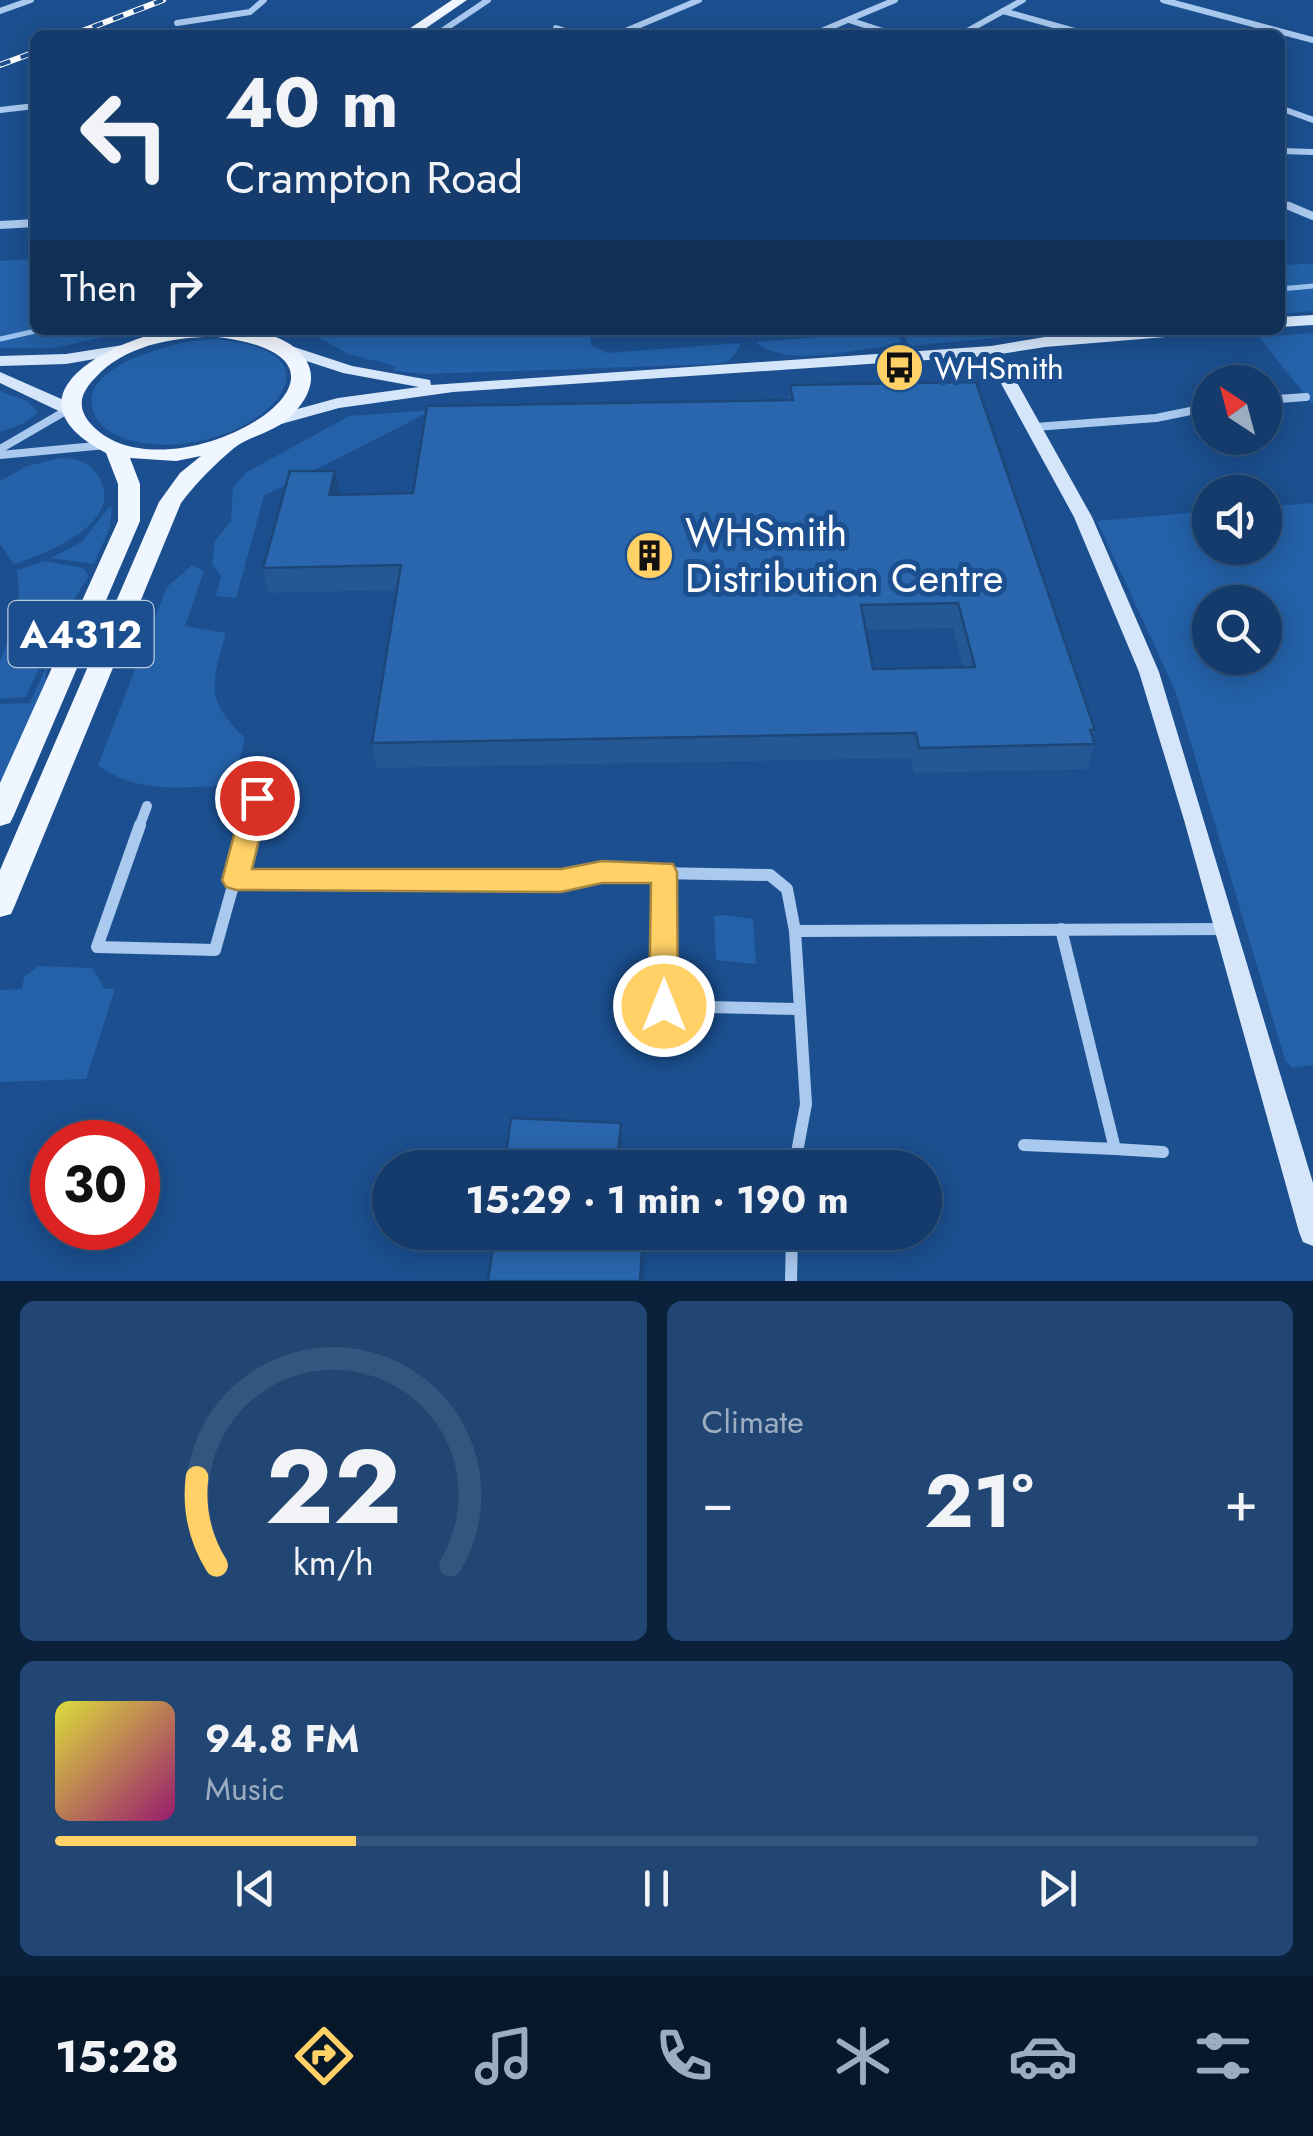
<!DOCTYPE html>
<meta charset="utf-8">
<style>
body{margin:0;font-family:Jost,sans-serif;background:#214673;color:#f1f3f6;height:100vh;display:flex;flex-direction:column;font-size:38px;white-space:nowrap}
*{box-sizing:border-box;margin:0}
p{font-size:32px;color:#9dadc1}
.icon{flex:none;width:55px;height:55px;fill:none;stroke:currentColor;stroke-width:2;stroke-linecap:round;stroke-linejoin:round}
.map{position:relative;height:1281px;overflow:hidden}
.side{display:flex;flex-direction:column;gap:20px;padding:20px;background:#0b203b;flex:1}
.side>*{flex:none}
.banner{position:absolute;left:30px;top:30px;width:1255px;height:305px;border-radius:15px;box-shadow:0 5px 25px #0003,0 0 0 2px #33557e;background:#143b6b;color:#f1f3f6;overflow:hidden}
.needle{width:65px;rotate:324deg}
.tools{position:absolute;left:1192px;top:365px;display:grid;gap:20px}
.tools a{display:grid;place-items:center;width:90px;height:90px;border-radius:50%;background:#143b6b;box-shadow:0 5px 25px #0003,0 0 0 2px #33557e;font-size:50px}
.speed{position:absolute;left:30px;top:1120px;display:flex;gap:20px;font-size:50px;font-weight:700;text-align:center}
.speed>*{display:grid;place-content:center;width:130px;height:130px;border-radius:50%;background:#143b6b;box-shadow:0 5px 25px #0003,0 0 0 2px #33557e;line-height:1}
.speed .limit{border:15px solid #d22;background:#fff;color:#111}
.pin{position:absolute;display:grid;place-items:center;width:85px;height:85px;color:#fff;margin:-42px;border:5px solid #fff;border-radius:50%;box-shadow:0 2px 10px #0007}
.me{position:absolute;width:110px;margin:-55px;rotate:0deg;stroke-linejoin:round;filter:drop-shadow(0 0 8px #0008)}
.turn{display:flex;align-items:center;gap:35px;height:210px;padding:0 30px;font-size:45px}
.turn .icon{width:130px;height:130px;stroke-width:2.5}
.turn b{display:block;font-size:70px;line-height:85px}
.then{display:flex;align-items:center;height:95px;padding:0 30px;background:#0003;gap:20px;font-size:38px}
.big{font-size:75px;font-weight:700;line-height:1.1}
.side .widget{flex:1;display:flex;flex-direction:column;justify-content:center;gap:15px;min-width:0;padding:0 35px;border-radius:15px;background:#214673}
.side .dial{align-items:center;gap:0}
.dial svg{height:260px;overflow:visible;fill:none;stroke:#33557e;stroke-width:7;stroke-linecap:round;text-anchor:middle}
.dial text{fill:#f1f3f6;stroke:none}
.song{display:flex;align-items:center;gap:30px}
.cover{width:120px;height:120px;border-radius:15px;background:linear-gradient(135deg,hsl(60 70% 55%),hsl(320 70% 35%))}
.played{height:10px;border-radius:5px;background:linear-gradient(90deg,#ffd166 25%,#33557e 25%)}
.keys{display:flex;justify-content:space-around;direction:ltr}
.heat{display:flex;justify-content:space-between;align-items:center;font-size:55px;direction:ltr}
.side .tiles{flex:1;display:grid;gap:20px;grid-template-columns:1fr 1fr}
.widget:last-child{grid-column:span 2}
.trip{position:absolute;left:372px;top:1150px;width:570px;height:100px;border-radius:50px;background:#143b6b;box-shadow:0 5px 25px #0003,0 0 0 2px #33557e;font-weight:700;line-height:100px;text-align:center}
.menu{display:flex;height:160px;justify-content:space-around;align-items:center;background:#08182b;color:#9dadc1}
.menu .icon{width:70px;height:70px}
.menu .current{color:#ffd166}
.menu b{font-size:45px;color:#f1f3f6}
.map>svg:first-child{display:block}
</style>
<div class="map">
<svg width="1313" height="1281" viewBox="0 0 1313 1281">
<rect width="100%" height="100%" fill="#1b4f8f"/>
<g fill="#2461a8" fill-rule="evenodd">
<polygon points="35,259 35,330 137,330 53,348 0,348 0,261"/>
<polygon points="1301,264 1313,264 1313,311 1280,314 1280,265"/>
<polygon points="306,330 590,330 591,345 607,353 740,343 740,347 729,361 716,364 425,374 393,371 396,366 348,354"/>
<polygon points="901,330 1075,330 910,346"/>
<path d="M895 331 902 344C866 347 787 370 756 342Z"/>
<polygon points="1313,333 1313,405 1259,337"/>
<path d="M212 339C368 350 247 460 143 443 126 440 106 434 97 419 65 366 181 340 212 339Z"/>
<polygon points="0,391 27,401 38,413 22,424 0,432"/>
<polygon points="433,410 264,496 236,598 216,596 221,576 212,564 215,541 231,521 233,487 247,472 349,416"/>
<path d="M61 458C76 458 87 461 96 473 131 520 47 554 14 564L0 544V481L27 466Z"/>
<path d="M1313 503V1069L1312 1065 1293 1068 1285 1060 1175 690 1097 521 1210 511V548H1265V507ZM1210 602H1265V658H1210Z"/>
<polygon points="109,507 112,507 110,527 94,564 51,558 82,542"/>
<polygon points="45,561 83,568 89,576 59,622 26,697 0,699 0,661 20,609 17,570"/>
<path d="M192 565 204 571 185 626 226 633C211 685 205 700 245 738L233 785C187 787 136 795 98 765L167 587Z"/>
<polygon points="47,665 45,688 0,785 0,704 30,703"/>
<polygon points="727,915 753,919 756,964 716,960 714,916"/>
<polygon points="38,966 92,968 105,989 115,989 86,1079 0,1082 0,990 22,989 24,977"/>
</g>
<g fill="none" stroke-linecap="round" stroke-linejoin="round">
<g stroke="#9cc4f0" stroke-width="5">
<polyline points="1280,289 1313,286"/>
<polyline points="0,339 40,330"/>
</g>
<g stroke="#a9c9ee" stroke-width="6">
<polyline points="1163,0 1313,40"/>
<polyline points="0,11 31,0"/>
<polyline points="1003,11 1089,35"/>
<polyline points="849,20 895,35"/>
<polyline points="177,23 250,12 264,0"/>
<polyline points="556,28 577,35"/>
<polyline points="436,35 488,0"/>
<polyline points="616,35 699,0"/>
<polyline points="812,35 895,0"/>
<polyline points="960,35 1023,0"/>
<polyline points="1280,108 1313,120"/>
<polyline points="0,110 35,106"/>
<polyline points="1280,151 1313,152"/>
<polyline points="1280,202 1295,208"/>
</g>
<g stroke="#a9c9ee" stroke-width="8">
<polyline points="1289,206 1313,216"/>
<polyline points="0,225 35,223"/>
<polyline points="1265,400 1306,397"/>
<polyline points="1035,427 1156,418 1210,407"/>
<polyline points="0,449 69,409"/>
<polyline points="0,455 106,445"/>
</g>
<g stroke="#a9c9ee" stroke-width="10">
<polyline points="139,827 147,806"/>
<polyline points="249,827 257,798"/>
</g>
<g stroke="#a9c9ee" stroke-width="12">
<polyline points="140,825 97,947 215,950 250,825"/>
<polyline points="664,872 664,1006 798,1009"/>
<polyline points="235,880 561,881 602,872 770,875 787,889 795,931 806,1104 794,1168"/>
<polyline points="795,931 1225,929"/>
<polyline points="1024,1145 1115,1149 1061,929"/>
<polyline points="1115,1149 1163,1152"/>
<polyline points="791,1281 792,1232"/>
</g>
<g fill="#d6e6fa" fill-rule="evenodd">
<polygon points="1313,315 1313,325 1280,327 1280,317"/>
<polygon points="1134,330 1198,330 1190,335 1045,347 1001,354 1092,517 1159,672 1313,1183 1313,1246 1303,1242 1299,1232 1184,820 1139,672 1074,517 986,356 453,392 339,408 274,426 266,421 268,417 338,398 419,387 343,373 279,352 279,346 285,344 352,366 430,380 431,385 991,346 1045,337"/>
<polygon points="123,345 129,347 129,353 66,364 0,366 0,356 66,354"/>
<polygon points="0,372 75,405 77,409 75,413 63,413 0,383"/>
</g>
<g fill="#f0f6ff" fill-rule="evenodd">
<polygon points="452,0 467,0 416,35 400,35"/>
<path d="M169 330C194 330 221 327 246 330 295 335 336 369 293 414 277 432 251 435 234 448 215 464 196 483 181 503L15 905 11 914 0 917V870L159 502 180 473 201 456 176 461 130 458 140 484V521L14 815 10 823 0 826V783L118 521V484L106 453C3 399 102 344 169 330ZM217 337C414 361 164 509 90 423 76 406 81 392 96 377 125 345 176 336 217 337Z"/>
</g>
<defs>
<g id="rail">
<polyline points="72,35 163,0"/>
<polyline points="0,65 35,52"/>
</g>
</defs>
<use href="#rail" stroke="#fff" stroke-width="6"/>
<use href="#rail" stroke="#1b4f8f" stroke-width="4" stroke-dasharray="11" stroke-linecap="butt"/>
</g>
<g fill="#245895" fill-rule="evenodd">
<polygon points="592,330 704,330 704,334 592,338"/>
<path d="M790 385 1095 730 1093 737 1095 744 1087 769 914 773 911 758 377 768 372 743 397 590 269 593 263 568 340 494 413 493 789 400ZM953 628 963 667 873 669 865 630Z"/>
</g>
<g fill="#1d4779">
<polygon points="335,471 340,495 329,495"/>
<polygon points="621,1123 622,1166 618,1154"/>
<polygon points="643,1232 646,1232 643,1281 640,1281"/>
</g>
<g fill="#2a66ad" stroke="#1d4779" stroke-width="2.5" fill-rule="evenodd">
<path d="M976 382 1095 730H1090L1095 744 919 748 916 733 372 743 401 565 263 568 290 471H335L329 495 413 493 427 406 793 400 790 385ZM958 603 975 667 873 669 861 605Z"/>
<polygon points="511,1118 621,1123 618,1154 648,1156 647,1168 504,1168"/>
<polygon points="495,1232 643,1232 640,1281 488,1281"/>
</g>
<polygon fill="#ffd166" stroke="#a68842" stroke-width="2.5" points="257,789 266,792 269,798 252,869 561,869 602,861 673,864 677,872 678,1006 674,1015 664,1019 653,1015 649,1006 651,883 602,883 561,892 236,890 226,887 222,880 244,798 248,792"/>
<defs>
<symbol id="bus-disc" viewBox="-11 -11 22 22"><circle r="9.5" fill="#ffd166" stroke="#1b4f8f"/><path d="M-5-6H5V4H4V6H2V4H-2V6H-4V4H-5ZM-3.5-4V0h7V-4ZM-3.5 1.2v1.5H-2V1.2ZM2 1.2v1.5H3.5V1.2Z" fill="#111"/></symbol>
<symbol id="building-disc" viewBox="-11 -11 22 22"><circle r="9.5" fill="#ffd166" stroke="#1b4f8f"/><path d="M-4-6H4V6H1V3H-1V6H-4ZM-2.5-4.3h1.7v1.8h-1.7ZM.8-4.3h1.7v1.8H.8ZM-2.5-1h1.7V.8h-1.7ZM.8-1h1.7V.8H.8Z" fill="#111"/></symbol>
</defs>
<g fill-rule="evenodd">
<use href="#bus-disc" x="872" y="340" width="55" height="55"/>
<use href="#building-disc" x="622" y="528" width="55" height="55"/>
</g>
<g text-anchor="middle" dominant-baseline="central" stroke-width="10" stroke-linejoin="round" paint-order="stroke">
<g font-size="32" fill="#fff" stroke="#1b4f8f" text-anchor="start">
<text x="934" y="368">WHSmith</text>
</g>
<rect fill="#1b4f8f" stroke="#bbcadd" stroke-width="2.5" x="8.5" y="601" width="145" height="66" rx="8"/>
<g font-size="38" font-weight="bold" fill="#fff">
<text x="81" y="634">A4312</text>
</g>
<g font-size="40" fill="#fff" stroke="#1b4f8f" text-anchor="start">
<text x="685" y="532">WHSmith<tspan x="685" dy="46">Distribution Centre</tspan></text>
</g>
</g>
</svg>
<div class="tools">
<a><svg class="needle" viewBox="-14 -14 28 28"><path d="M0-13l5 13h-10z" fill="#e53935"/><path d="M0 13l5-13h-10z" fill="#9dadc1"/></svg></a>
<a><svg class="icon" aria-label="sound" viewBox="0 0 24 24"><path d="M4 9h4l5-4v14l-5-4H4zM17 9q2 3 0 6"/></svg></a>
<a><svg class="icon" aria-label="search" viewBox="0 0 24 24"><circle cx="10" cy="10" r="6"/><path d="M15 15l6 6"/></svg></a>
</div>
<div class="speed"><div class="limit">30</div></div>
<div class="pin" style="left:257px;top:798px;background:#d93025"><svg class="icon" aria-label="arrive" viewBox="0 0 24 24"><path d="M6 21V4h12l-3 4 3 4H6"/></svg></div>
<svg class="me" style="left:664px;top:1006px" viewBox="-20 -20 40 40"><circle r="17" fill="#ffd166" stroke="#fff" stroke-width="3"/><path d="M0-11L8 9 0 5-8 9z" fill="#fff"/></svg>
<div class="trip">15:29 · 1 min · 190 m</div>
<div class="banner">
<div class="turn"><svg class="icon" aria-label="left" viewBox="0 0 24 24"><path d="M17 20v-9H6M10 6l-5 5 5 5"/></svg><div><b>40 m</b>Crampton Road</div></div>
<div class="then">Then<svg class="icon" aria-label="right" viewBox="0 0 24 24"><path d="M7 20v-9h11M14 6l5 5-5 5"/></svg></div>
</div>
</div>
<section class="side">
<div class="tiles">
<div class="widget dial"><svg viewBox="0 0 100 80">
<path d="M14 69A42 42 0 1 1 86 69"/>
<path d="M14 69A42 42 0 0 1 8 42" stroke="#ffd166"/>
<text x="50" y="56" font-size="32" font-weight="700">22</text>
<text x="50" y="72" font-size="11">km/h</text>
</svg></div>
<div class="widget"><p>Climate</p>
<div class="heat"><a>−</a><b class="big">21°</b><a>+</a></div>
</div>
<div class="widget">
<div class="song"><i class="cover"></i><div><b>94.8 FM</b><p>Music</p></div></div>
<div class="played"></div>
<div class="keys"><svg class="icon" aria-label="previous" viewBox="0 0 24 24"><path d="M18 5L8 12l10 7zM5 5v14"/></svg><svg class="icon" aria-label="pause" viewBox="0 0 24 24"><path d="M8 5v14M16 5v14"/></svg><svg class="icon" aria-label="next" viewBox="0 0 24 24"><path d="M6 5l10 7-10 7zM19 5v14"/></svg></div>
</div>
</div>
</section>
<nav class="menu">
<b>15:28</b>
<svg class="icon current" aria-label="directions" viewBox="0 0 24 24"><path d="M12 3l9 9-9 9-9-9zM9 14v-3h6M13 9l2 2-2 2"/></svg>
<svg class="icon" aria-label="music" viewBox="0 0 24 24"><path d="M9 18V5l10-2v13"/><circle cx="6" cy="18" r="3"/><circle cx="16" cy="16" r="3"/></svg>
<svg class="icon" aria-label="phone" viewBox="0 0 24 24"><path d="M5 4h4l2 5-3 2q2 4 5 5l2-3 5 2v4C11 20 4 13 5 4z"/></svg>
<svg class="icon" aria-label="climate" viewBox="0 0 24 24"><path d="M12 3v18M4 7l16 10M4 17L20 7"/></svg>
<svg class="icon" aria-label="car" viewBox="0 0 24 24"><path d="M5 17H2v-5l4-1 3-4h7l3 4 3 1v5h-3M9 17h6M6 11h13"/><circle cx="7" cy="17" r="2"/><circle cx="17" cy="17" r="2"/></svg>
<svg class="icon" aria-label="filters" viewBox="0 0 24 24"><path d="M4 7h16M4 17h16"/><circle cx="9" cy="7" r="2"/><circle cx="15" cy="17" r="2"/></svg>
</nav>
